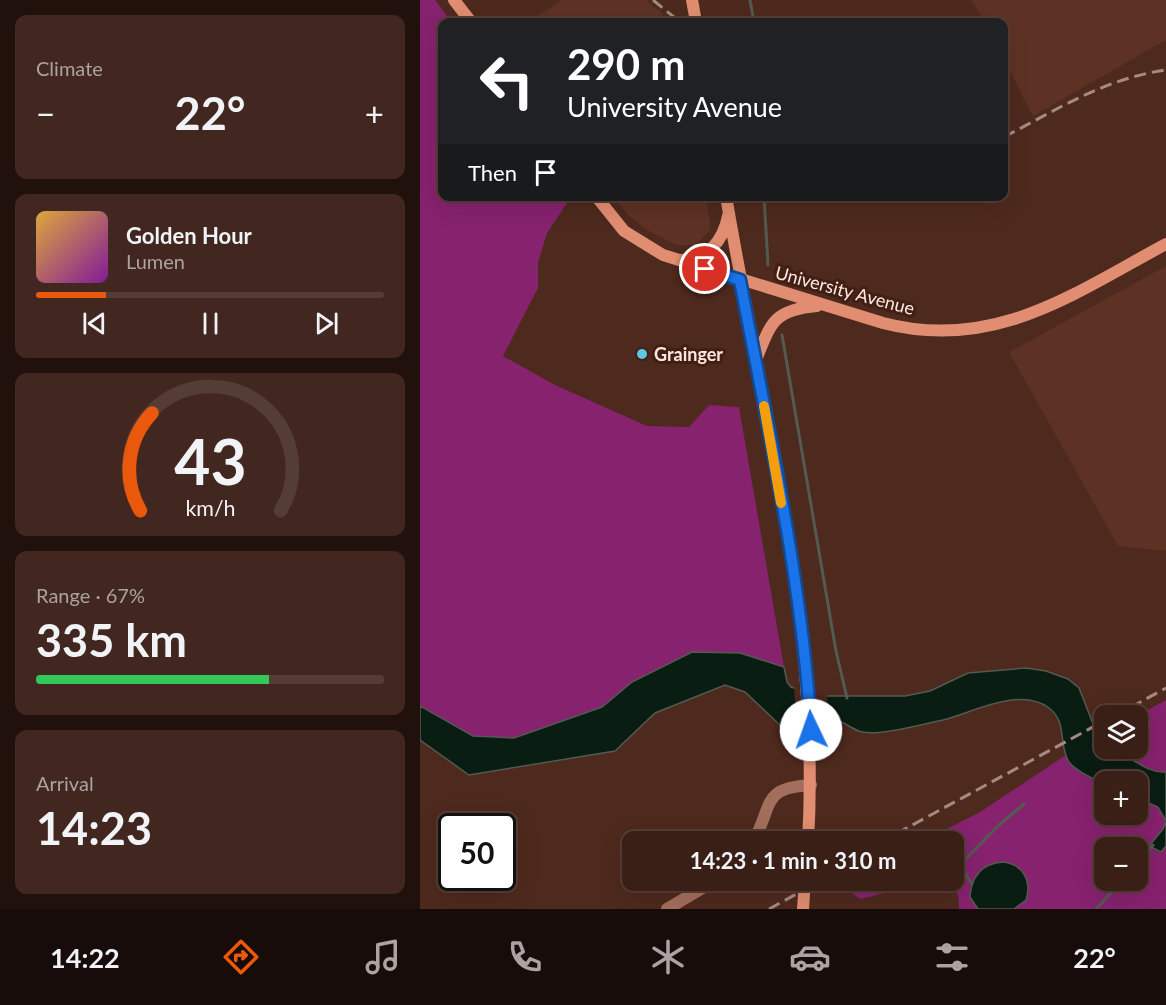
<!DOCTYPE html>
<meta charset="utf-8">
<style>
body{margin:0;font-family:Lato,sans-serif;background:#41271f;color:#f1f3f6;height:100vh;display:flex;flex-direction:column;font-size:22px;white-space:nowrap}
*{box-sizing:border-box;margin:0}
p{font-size:20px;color:#aba2a1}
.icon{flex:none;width:33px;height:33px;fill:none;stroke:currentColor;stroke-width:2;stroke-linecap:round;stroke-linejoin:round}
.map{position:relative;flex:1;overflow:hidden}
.panel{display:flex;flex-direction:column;gap:15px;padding:15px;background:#20110c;width:420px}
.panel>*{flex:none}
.banner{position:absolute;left:18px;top:18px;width:570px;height:183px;border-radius:12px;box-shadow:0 6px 24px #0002,0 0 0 2px #543d35;background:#202124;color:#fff;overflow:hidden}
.controls{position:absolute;left:674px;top:705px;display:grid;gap:12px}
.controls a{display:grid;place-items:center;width:54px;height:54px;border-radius:12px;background:#3a1f16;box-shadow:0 6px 24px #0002,0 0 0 2px #543d35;font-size:30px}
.speed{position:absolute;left:18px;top:813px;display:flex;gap:12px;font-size:30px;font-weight:700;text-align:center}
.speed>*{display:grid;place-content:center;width:78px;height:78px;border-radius:50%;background:#3a1f16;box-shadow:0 6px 24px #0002,0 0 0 2px #543d35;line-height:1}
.speed .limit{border:3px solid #111;border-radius:9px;background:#fff;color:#111}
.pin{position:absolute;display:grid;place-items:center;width:51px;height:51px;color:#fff;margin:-26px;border:3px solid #fff;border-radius:50%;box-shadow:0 2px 6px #0007}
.me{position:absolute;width:66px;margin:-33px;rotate:357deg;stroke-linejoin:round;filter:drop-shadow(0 0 4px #0008)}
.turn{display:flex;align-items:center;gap:21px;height:126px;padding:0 30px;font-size:27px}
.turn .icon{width:78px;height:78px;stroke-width:2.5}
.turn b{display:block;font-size:42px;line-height:51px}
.then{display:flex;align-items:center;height:57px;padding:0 30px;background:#0003;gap:12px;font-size:22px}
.big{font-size:45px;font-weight:700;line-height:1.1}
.panel .widget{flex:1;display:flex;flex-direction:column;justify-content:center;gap:9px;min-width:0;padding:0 21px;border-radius:12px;background:#41271f}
.panel .dial{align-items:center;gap:0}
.dial svg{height:156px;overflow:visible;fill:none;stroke:#543d35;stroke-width:7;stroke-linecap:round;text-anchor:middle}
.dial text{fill:#f1f3f6;stroke:none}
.song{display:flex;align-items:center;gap:18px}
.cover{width:72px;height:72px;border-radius:9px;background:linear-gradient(135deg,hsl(40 70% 55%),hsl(290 70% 35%))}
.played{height:6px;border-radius:3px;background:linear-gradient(90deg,#ea580c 20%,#543d35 20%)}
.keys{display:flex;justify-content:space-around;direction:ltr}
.heat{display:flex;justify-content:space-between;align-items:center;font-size:33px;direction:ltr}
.charge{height:9px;border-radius:4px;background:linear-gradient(90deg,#34c759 67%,#543d35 0)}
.trip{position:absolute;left:202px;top:831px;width:342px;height:60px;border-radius:12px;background:#3a1f16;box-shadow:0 6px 24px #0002,0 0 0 2px #543d35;font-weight:700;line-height:60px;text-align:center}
.tab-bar{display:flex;height:96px;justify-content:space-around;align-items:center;background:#170c09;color:#aba2a1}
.tab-bar .icon{width:42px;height:42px}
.tab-bar .active{color:#ea580c}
.tab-bar b{font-size:27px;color:#f1f3f6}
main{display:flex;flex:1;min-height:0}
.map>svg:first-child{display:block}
</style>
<main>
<section class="panel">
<div class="widget"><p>Climate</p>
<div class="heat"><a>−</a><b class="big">22°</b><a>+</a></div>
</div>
<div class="widget">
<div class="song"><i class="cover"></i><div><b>Golden Hour</b><p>Lumen</p></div></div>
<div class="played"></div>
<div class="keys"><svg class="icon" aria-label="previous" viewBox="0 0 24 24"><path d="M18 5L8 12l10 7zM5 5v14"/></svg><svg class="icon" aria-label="pause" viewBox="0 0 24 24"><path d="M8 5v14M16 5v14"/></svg><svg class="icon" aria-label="next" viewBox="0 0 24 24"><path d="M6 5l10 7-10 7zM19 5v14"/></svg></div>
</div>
<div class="widget dial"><svg viewBox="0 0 100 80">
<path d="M14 69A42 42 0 1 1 86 69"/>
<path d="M14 69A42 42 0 0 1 20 19" stroke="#ea580c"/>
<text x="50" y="56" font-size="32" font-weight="700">43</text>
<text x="50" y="72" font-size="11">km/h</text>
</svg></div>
<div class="widget"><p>Range · 67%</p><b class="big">335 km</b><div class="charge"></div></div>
<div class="widget"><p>Arrival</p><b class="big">14:23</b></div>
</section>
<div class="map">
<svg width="746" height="909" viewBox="0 0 746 909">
<rect width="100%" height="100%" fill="#4e291d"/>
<g fill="#5d3224">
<polygon points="142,0 226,0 242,13 243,22 108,22"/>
<polygon points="552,0 746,0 746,40 613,116 584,60 584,22 564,22"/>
<polygon points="194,197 286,197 291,228 276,245 256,245 227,230 208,215"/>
<polygon points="746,266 746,551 698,546 589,352"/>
</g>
<g fill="#86226e" fill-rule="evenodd">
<polygon points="0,0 15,0 32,22 22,22 22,196 151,197 127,233 118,263 118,288 83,356 135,385 227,426 269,427 289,405 319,407 364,667 320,653 212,682 182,707 94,738 53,736 0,706"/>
<path d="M746 700V772C727 773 710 758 694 749L717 748V716Z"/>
<path d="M646 755 656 769 684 785V814H717V798C732 802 746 808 745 825L729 846 738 852 746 846V909H572L583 862C562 863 551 877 550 897L558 909H539C539 902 539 892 533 887 518 875 459 895 441 899L434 895 429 888 431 881 534 880V842L503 841 560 812ZM684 848H717V880H684Z"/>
</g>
<g fill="#0a1d13" stroke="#535a51" stroke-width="1.5">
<path d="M272 652 320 653 364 667 367 682 371 687 401 696H485L510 691 548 673 606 668 626 671 648 679 659 688 675 729 684 742V748C707 749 722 774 746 772V846L741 852 729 846 743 829 746 821 738 807 717 798V782H684V785C673 777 657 773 649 762 638 746 648 722 629 708 600 686 552 713 523 720 504 724 460 736 442 732 433 730 426 723 417 720 403 716 386 716 372 714L362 727 325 692 305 685 235 713 195 751 49 775 0 740V706L53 736 94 738 182 707 212 682Z"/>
<path d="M583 862C603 864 612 881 606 900L594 909H558L550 897C551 877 562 863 583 862Z"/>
</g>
<polygon fill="#4e291d" points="374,685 390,692 407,693 408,721 376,717"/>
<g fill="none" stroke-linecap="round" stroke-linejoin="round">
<g stroke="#535a51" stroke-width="3">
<polyline points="330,0 334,22"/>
<polyline points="344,196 348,265"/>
<polyline points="362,335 416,651 427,698"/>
<polyline points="717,864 733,845"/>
<polyline points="552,884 542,869 544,861 579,825 604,804"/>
<polyline points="676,909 703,880"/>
</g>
<g stroke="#a36e5c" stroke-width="12">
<path d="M333 842C354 805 340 788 391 785"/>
<polyline points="247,909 296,880"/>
</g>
<g stroke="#e18d71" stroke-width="12">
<polyline points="34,0 51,22"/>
<polyline points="272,0 276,22"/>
<path d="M176 196 204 231 243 255 463 323C574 352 653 294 746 244"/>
<path d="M306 196C342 410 401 624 388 842"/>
<path d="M259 260C287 260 303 242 308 216"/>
<path d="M336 360C351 323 353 310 397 306"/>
</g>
<g stroke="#a68a81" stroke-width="3" stroke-dasharray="12 6" stroke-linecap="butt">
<polyline points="233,0 260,22"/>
<path d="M584 137C636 110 686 78 746 70"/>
<polyline points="695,716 746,688"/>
<polyline points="461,842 684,721"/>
<polyline points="349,909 402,880"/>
</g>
<polyline stroke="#e18d71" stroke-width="12" points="383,909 385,880"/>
</g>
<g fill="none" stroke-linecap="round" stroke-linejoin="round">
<defs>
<path id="route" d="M285 269 320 280C348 429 382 579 391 730"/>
</defs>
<use href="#route" stroke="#114b97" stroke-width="15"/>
<use href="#route" stroke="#1a73e8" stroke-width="10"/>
<polyline stroke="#f59e0b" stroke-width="10" points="344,406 361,503"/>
</g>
<circle fill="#5bc8e6" stroke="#431f13" stroke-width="2" cx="222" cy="354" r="6"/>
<g text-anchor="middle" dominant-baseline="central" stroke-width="6" stroke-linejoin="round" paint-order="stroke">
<g font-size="18" fill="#fce8e2" stroke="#431f13">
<text transform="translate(425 290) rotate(15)">University Avenue</text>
</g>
<g font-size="18" font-weight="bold" fill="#fce8e2" stroke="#431f13" text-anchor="start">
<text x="234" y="354">Grainger</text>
</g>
</g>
</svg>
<div class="controls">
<a><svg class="icon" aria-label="layers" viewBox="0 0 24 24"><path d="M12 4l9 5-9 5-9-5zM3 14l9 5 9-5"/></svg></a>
<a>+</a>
<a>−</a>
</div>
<div class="speed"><div class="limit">50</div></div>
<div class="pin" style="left:285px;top:269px;background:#d93025"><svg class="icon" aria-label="arrive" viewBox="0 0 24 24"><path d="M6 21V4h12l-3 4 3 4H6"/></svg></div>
<svg class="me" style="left:391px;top:730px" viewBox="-20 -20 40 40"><circle r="19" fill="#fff"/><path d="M0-13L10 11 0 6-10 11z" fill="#1a73e8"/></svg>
<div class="trip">14:23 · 1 min · 310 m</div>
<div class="banner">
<div class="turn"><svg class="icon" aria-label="left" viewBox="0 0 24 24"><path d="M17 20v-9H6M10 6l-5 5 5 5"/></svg><div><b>290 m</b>University Avenue</div></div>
<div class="then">Then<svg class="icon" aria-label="arrive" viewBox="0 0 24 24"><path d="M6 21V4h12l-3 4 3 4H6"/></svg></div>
</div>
</div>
</main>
<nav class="tab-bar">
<b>14:22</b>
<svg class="icon active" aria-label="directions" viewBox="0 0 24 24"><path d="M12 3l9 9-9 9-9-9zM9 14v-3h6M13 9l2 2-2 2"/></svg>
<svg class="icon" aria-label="music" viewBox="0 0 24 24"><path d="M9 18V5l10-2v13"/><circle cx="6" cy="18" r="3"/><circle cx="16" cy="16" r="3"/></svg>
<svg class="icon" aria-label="phone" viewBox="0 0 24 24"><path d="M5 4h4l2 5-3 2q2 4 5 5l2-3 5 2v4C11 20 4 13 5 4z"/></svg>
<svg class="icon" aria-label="climate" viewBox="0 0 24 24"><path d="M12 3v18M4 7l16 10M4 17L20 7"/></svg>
<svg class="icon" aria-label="car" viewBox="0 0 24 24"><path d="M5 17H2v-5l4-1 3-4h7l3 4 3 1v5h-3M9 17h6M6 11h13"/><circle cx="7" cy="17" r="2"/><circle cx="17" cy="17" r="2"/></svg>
<svg class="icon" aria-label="filters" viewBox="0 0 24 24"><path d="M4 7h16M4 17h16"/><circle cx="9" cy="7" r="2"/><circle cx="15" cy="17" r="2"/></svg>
<b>22°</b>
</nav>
